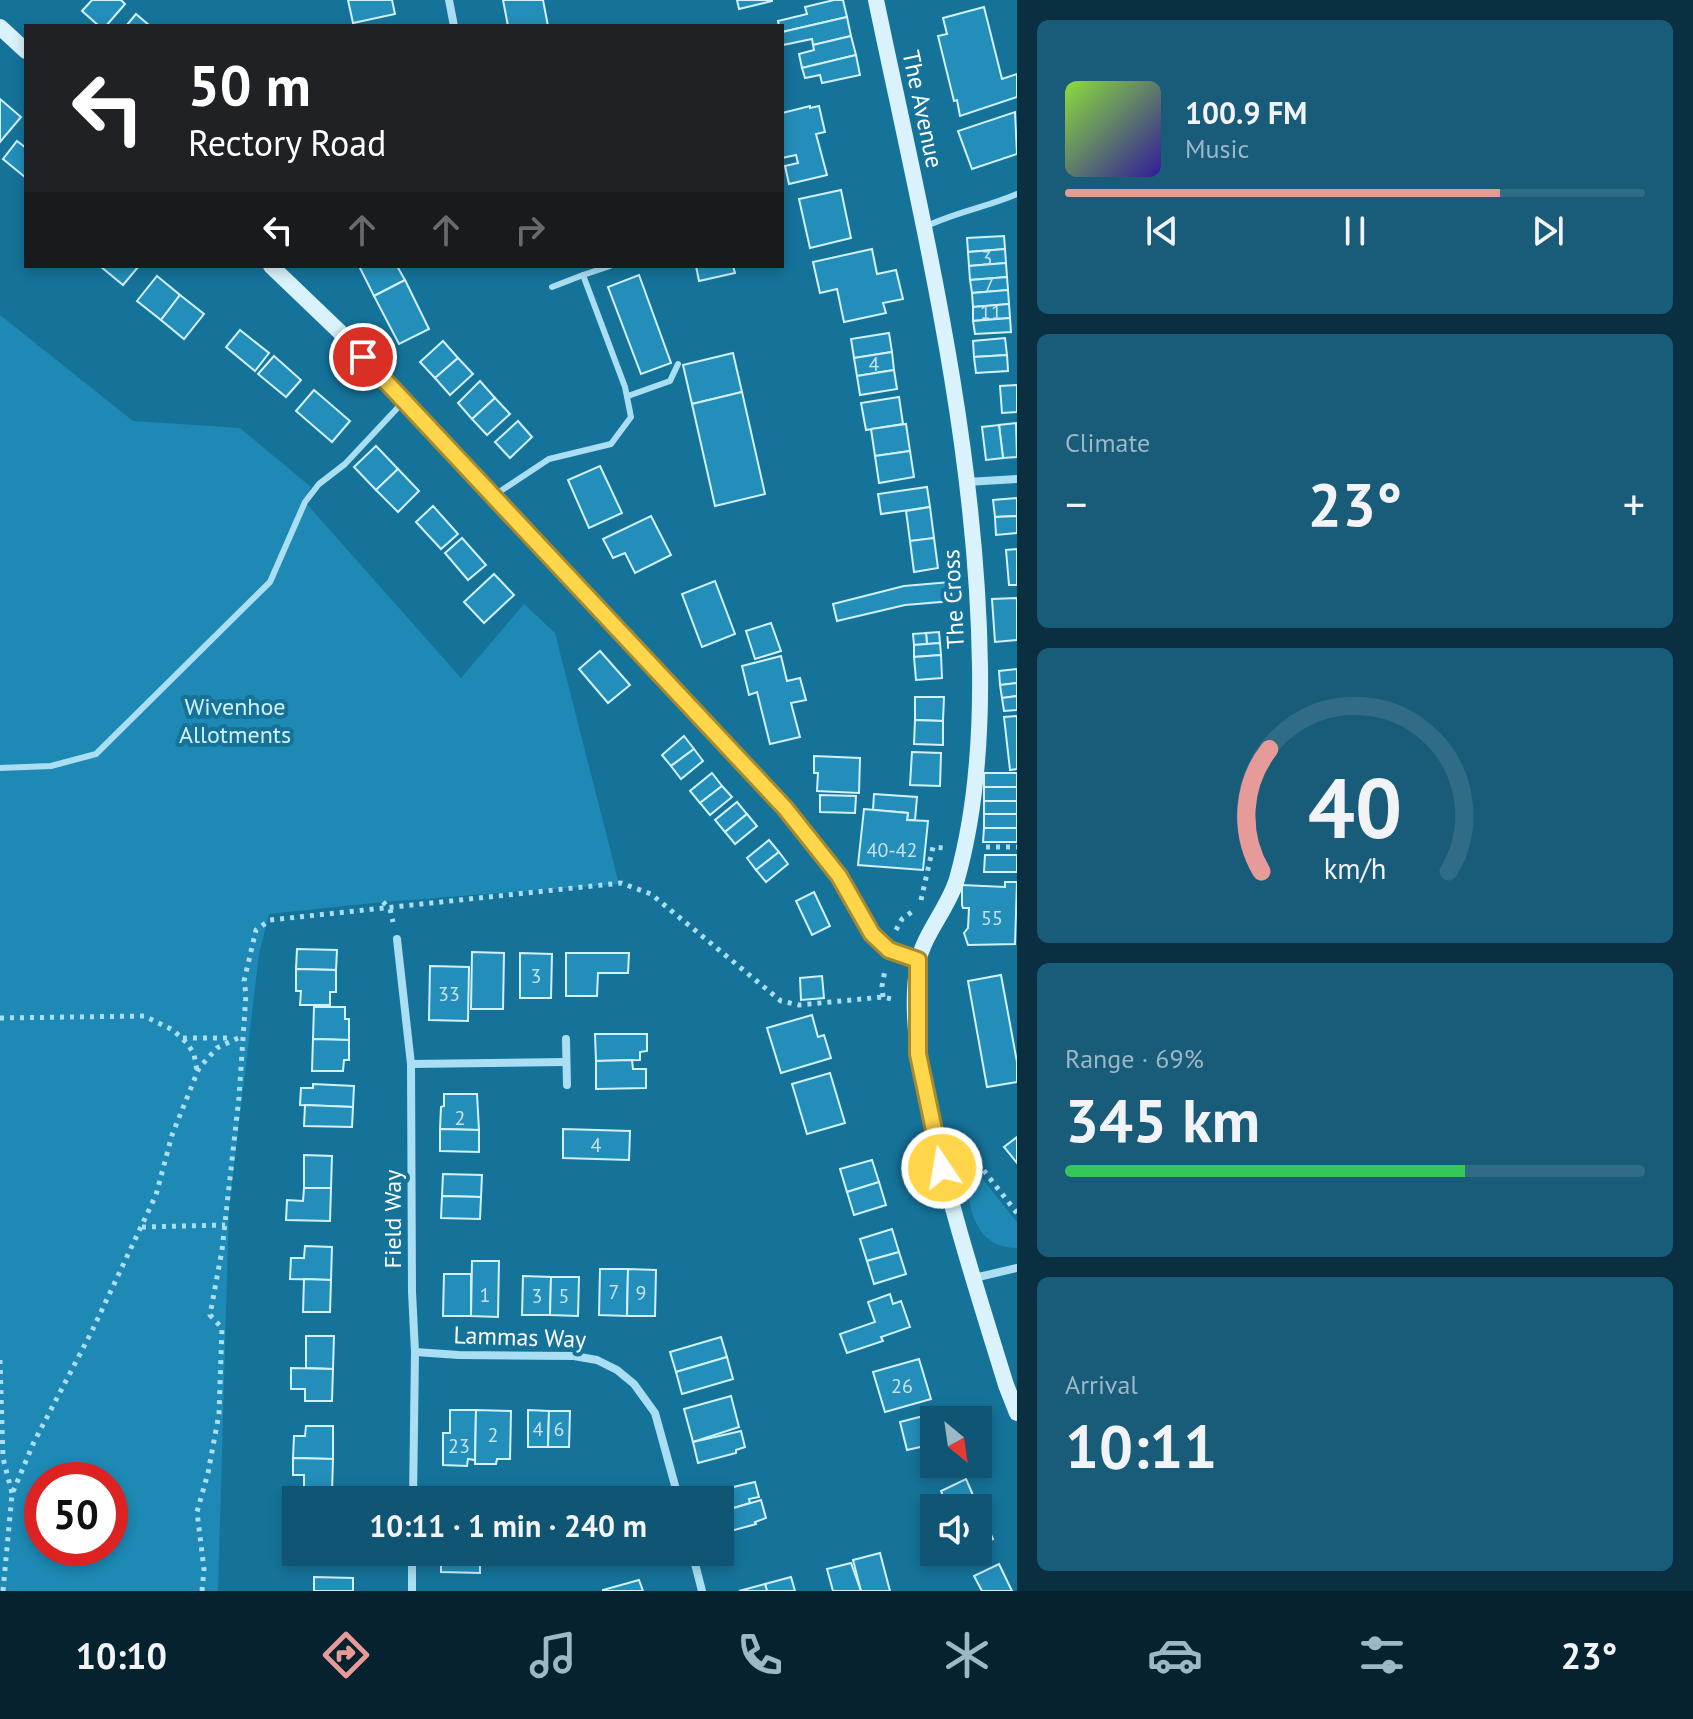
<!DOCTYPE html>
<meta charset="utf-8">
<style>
body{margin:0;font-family:"PT Sans",sans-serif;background:#195c79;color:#f1f3f6;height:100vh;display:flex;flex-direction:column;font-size:30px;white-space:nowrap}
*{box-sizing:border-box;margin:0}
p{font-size:26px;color:#9cb7c5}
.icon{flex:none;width:44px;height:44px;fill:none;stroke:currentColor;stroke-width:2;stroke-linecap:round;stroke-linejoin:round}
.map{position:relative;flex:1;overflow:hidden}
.details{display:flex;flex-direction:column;gap:20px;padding:20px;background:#092f40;width:676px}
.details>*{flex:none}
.top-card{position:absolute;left:24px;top:24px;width:760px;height:244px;border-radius:0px;box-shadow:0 4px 12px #0003;background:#202124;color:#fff;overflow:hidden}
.needle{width:52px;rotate:151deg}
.fabs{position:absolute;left:920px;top:1406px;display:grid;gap:16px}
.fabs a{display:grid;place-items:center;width:72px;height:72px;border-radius:0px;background:#105674;box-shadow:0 4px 12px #0003;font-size:40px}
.speed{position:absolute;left:24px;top:1462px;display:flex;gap:16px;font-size:40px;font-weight:700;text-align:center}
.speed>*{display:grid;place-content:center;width:104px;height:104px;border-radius:50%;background:#105674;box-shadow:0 4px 12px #0003;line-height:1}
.speed .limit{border:12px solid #d22;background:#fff;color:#111}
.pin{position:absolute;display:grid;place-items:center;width:68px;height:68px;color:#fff;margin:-34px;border:4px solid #fff;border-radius:50%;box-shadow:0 2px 8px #0007}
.me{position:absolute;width:88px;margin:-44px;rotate:348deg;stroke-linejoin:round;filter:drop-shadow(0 0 6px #0008)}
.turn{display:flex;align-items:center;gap:28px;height:168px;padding:0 32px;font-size:36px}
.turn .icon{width:104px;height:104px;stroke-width:2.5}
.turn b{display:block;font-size:56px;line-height:68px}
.lanes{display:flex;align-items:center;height:76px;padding:0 32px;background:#0003;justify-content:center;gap:40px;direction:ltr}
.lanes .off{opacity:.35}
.big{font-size:60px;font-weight:600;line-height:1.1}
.details .widget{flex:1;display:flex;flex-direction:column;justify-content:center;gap:12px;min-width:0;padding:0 28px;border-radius:12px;background:#195c79}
.details .dial{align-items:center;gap:0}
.dial svg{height:208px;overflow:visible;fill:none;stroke:#306c86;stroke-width:7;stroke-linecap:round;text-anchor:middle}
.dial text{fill:#f1f3f6;stroke:none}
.song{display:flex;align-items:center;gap:24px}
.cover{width:96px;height:96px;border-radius:12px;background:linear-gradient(135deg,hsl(90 70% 55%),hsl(250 70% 35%))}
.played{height:8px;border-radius:4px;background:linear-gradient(90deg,#e69b98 75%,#306c86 75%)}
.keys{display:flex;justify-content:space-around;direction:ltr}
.heat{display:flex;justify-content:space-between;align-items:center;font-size:44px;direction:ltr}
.charge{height:12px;border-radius:6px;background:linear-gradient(90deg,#34c759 69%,#306c86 0)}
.trip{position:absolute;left:282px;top:1486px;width:452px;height:80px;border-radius:0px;background:#105674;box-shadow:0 4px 12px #0003;font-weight:600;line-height:80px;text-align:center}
.tabs{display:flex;height:128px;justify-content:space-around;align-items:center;background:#06222e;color:#9cb7c5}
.tabs .icon{width:56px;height:56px}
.tabs .on{color:#e69b98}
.tabs b{font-size:36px;color:#f1f3f6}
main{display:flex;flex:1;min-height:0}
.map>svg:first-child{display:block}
</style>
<main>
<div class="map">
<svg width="1017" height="1591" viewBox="0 0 1017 1591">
<rect width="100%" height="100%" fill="#15739a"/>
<g fill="#1d89b4" fill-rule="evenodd">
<path d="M0 315 133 421 240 428 311 487 305 502 461 678 524 604 555 633 619 884 383 902 269 914 259 954 229 1208 218 1591H0ZM42 1480H110V1548H42Z"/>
<path d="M963 1155 1017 1222V1248C967 1248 968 1192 963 1155Z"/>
</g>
<g fill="#238eb9" stroke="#d1f1fd" stroke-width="2">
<polygon points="92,0 121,0 125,4 106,26 99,26 82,11"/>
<polygon points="348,0 392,0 395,14 353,23"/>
<polygon points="503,0 543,0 548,26 508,26"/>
<polygon points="737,0 772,0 772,1 739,9"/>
<polygon points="834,0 843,0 847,17 782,32 782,26 779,26 778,21 807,14 805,7"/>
<polygon points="984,7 1002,79 1017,74 1017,97 960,116 957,100 954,101 938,36 947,34 943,18"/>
<polygon points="136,14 150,26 126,26"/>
<polygon points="847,17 851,36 813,45 812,39 783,45 782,32"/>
<polygon points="851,36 856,55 802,68 799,54 814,50 813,45"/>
<polygon points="856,55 860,75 822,83 820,75 805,78 802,68"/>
<polygon points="0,99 21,117 0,142"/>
<polygon points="810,106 810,108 819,106 825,132 816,134 827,175 789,184 785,166 798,163 796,155 782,158 782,113"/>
<polygon points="1015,112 1017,154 972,169 958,131"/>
<polygon points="17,141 26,148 26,178 3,159"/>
<polygon points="841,190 851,238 810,248 799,199"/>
<polygon points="1004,236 1005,249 968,252 967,238"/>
<polygon points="872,249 877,274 896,270 903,299 883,303 886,313 844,322 837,289 820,293 813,262"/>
<polygon points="1005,249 1006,263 969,266 968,252"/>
<polygon points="1006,263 1007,277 970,280 969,266"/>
<polygon points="100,266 139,266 123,285"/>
<polygon points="359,266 397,266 405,280 374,296"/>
<polygon points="696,266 733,266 735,273 699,281"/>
<polygon points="639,275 671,363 641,374 608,287"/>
<polygon points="157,276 180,295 161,320 137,301"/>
<polygon points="1007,277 1008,290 972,293 970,280"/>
<polygon points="405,280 429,329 399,344 374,296"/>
<polygon points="1008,290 1009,304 973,307 972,293"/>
<polygon points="180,295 204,314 184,339 161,320"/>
<polygon points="1009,304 1010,318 973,321 973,307"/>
<polygon points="1010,318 1011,332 975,334 973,321"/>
<polygon points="240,330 269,353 255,371 226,347"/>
<polygon points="889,333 892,352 854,358 851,339"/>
<polygon points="1005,338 1007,355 974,357 973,341"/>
<polygon points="443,341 458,358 435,378 420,362"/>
<polygon points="892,352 894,370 857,376 854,358"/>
<polygon points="733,353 742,392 692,404 683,365"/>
<polygon points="1007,355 1008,371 976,373 974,357"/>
<polygon points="274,356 301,380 286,397 258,374"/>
<polygon points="458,358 473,374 450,395 435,378"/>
<polygon points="894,370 897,389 860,395 857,376"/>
<polygon points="480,381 495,398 472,419 458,403"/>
<polygon points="1017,385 1017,412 1002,413 1000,386"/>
<polygon points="314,390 350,421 332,442 296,411"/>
<polygon points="742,392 765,494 715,506 692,404"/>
<polygon points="899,397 903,424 866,430 861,403"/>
<polygon points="495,398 510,414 487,435 472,419"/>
<polygon points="518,421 532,437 510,458 495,442"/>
<polygon points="1016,423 1017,457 1003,458 999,425"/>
<polygon points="906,424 910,451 875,456 871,429"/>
<polygon points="999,425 1003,458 986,460 982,427"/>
<polygon points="376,446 398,469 376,490 354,467"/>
<polygon points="910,451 914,477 879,483 875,456"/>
<polygon points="600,466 622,513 589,528 568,480"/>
<polygon points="398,469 419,491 398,512 376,490"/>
<polygon points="927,487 930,507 881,514 878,494"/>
<polygon points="1017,498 1017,516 995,517 993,500"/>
<polygon points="433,506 458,534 441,549 416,522"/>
<polygon points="930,507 934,538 910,541 906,511"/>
<polygon points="651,516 671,555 635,573 625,553 613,558 603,539"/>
<polygon points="1017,516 1017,533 996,535 995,517"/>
<polygon points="462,538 486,565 468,580 445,553"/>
<polygon points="934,538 938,568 914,572 910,541"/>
<polygon points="1017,549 1017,585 1009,585 1006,550"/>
<polygon points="494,574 514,595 484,623 464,602"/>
<polygon points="715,581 735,634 702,647 682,594"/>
<polygon points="950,582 952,601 905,605 837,621 833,604 904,586"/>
<polygon points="1017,598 1017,640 995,642 992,599"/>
<polygon points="771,623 781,651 755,659 746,631"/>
<polygon points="939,632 940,643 927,644 926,633"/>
<polygon points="926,633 927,644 914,645 913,634"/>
<polygon points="940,643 941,655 914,657 914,645"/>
<polygon points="600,651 630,685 608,703 579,669"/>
<polygon points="941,655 942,678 916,680 914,657"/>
<polygon points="781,656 787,681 800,678 806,700 791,703 800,737 770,744 757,692 749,695 742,666"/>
<polygon points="1017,669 1017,683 1000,685 999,671"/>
<polygon points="1017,683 1017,696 1002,698 1000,685"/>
<polygon points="1017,696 1017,710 1004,711 1002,698"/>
<polygon points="915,697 944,697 943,721 915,720"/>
<polygon points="1017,716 1017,769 1010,770 1004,717"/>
<polygon points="915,720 943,721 943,745 914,744"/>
<polygon points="684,736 694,749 671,766 662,755"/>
<polygon points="694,749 703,761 681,779 671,766"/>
<polygon points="912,752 941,753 940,786 910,785"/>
<polygon points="814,756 860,758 859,793 817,791 818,773 814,773"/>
<polygon points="712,773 722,786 700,803 690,791"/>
<rect x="984" y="773" width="33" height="14"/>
<polygon points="722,786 732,797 710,815 700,803"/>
<rect x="984" y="787" width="33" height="14"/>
<polygon points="874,794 917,797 915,820 907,820 908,813 873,810"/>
<polygon points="820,795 856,796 855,813 820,812"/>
<rect x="984" y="801" width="33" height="13"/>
<polygon points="737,802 747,814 725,832 715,820"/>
<polygon points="864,809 908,813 907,820 928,821 923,870 858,865"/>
<polygon points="747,814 757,826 735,844 725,832"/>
<rect x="984" y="814" width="33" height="14"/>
<polygon points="984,828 1017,828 1017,842 983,842"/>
<polygon points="769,840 779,852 756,870 747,858"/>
<polygon points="779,852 788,864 766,882 756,870"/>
<polygon points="985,855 1017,855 1017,872 984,872"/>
<polygon points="1005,882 1017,882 1015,944 968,945 964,933 968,928 969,908 963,908 962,905 962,885 1005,887"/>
<polygon points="814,892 830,926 812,935 796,901"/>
<polygon points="297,949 337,950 336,970 296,969"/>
<polygon points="472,952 504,953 503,1009 471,1009"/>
<polygon points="520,953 552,954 551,998 520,998"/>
<polygon points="566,953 629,953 628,973 598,973 597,996 566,996"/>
<polygon points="430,966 469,967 468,1021 429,1020"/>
<polygon points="296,969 336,970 336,992 330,992 330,1005 300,1005 301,991 296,991"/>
<polygon points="1001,975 1017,1062 1017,1082 987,1087 968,981"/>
<polygon points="822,976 824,998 801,1000 800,978"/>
<polygon points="314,1007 345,1007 345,1019 349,1019 349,1040 313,1039"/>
<polygon points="812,1015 818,1037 824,1035 831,1058 781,1073 767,1028"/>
<polygon points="595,1034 647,1034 647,1051 640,1052 640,1060 596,1061"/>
<polygon points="313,1039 349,1040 349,1060 344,1060 343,1071 312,1071"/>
<polygon points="632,1060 633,1069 646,1069 646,1088 596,1089 596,1061"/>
<polygon points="830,1073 845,1123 807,1134 792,1084"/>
<polygon points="313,1084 354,1086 353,1107 300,1105 301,1088 313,1088"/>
<polygon points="444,1094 477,1094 479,1130 440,1129 441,1107 444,1106"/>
<polygon points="305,1105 353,1107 352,1127 304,1126"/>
<polygon points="440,1129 479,1130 479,1152 440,1151"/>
<polygon points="563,1129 630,1131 629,1160 563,1158"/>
<polygon points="1017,1137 1017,1163 1004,1147"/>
<polygon points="304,1155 332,1156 331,1188 304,1188"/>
<polygon points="872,1160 879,1182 847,1192 840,1169"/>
<polygon points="443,1174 482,1175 481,1197 442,1196"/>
<polygon points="879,1182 886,1205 854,1215 847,1192"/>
<polygon points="304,1188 331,1188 330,1221 286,1220 287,1200 303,1201"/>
<polygon points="442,1196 481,1197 480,1219 441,1218"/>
<polygon points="892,1229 899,1252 867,1261 860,1239"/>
<polygon points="305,1246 332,1247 331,1280 290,1279 291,1258 304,1258"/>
<polygon points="899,1252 906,1274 874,1284 867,1261"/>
<polygon points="472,1261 499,1261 498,1317 471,1316"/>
<polygon points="600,1269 628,1269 627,1316 599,1315"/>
<polygon points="628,1269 656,1270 655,1316 627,1316"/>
<polygon points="444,1274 471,1274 471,1316 443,1316"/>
<polygon points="523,1276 551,1277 550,1315 522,1315"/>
<polygon points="551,1277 579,1277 578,1316 550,1315"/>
<polygon points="304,1279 331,1280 330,1312 303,1312"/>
<polygon points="890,1294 893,1304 901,1301 910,1327 881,1337 883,1341 847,1353 840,1334 875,1322 868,1302"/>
<polygon points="306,1336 334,1336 333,1369 306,1368"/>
<polygon points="721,1337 727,1357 676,1372 670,1352"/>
<polygon points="727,1357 733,1379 682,1394 676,1372"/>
<polygon points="919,1359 931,1399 885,1412 873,1372"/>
<polygon points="291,1368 333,1369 332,1401 305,1401 305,1389 291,1389"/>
<polygon points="731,1396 739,1427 693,1442 684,1409"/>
<polygon points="450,1410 476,1410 475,1460 468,1459 467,1466 443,1465 443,1433 450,1433"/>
<polygon points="476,1410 511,1411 510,1459 497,1459 496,1464 475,1464"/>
<polygon points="528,1410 549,1411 548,1447 528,1447"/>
<polygon points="549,1411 570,1411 569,1447 548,1447"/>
<polygon points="935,1413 937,1420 934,1420 934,1444 907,1450 900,1422"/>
<polygon points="306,1426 333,1426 333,1459 293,1458 294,1436 305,1436"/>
<polygon points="741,1431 745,1447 736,1450 736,1453 698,1463 693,1442"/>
<polygon points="293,1458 333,1459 332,1492 304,1491 304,1475 293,1475"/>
<polygon points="966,1479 979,1509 948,1508 941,1491"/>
<polygon points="755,1482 759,1497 749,1499 750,1503 720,1512 720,1500 709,1500 707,1493"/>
<polygon points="761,1500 766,1518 755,1522 756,1524 720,1534 720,1512"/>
<polygon points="979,1509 993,1539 978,1546 978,1510"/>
<polygon points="314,1552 353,1552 353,1565 314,1564"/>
<polygon points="441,1552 480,1552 480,1573 441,1572"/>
<polygon points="595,1552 634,1552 635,1553 598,1563"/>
<polygon points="880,1553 890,1591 861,1591 853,1560"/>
<polygon points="851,1563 861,1591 833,1591 827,1569"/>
<polygon points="999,1564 1012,1591 982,1591 974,1576"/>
<polygon points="314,1577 353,1578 353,1591 314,1591"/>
<polygon points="791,1577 795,1591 767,1591 765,1584"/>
<polygon points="639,1580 643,1591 603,1591 603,1590"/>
<polygon points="765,1584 767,1591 739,1591"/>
</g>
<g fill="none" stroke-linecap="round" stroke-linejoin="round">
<g stroke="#a9def3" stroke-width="5" stroke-dasharray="4 6" stroke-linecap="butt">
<polyline points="986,847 1017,847"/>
<polyline points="921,900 933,847 944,848"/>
<polyline points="383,902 390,909 393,922"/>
<polyline points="896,930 902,919 916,909"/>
<polyline points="883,997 882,986 885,970"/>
<polyline points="0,1018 144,1016 173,1030 187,1043 194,1054 197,1071"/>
<polyline points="183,1038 233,1038"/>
<polyline points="959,1139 1017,1213"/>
<polyline points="142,1227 225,1225"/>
<polyline points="0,1360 3,1458 12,1493"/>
<polyline points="3,1591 12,1494 34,1442 91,1333 156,1195 172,1135 199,1068 217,1048 242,1036"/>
<polyline points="202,1591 204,1569 197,1512 208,1473 219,1414 222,1328 210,1315 222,1250 239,1097 246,994 244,981 256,930 270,920 621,883 651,894 781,1001 799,1005 883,997 896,1000"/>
</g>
<g stroke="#a9def3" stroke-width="6">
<path d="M927 226C956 212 987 207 1017 194"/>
<polyline points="583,275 610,266"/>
<polyline points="628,396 670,381 678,364"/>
<polyline points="496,494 549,459 611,444 631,417 625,387 583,275 552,287"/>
<polyline points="0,768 51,766 96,754 270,582 305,502 319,484 345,464 404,401"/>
</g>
<g stroke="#a9def3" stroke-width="8">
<polyline points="449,0 454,26"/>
<polyline points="967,482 1017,479"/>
<polyline points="397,939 411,1064 412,1292 415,1352 413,1500"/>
<polyline points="566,1039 567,1085"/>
<polyline points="411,1064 566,1062"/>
<polyline points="974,1278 1017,1268"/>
<polyline points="415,1352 459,1355 574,1356 597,1360 617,1370 634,1384 655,1413 679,1500"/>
<polyline points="692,1552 702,1591"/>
<polyline points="412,1591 412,1552"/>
</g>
<g stroke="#d9f2fc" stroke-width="16">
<path d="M876 0C922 220 977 442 980 667 981 737 976 811 957 879 949 907 923 935 918 963 909 1014 920 1068 931 1118 950 1208 979 1297 1006 1385L1017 1413"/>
<polyline points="0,27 26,51"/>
<polyline points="271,266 343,335 785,808 839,876 872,934 889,950 918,960"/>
</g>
</g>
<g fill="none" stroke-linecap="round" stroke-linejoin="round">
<defs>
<polyline id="route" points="363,357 785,808 839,876 872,934 889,950 918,960 918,1054 942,1168"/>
</defs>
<use href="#route" stroke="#a68a30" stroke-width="20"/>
<use href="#route" stroke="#ffd54a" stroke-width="14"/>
</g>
<g text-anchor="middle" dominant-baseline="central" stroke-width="8" stroke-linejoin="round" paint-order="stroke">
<g font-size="20" fill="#c8e3ee">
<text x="987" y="258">3</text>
<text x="989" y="285">7</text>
<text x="991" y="312">11</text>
<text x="874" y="364">4</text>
<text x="892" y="850">40-42</text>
<text x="992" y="918">55</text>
<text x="536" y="976">3</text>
<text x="449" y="994">33</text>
<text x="460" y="1118">2</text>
<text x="596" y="1145">4</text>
<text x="614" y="1292">7</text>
<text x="641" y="1293">9</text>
<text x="485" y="1295">1</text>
<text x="537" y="1296">3</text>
<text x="564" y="1296">5</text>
<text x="902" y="1386">26</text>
<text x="538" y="1429">4</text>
<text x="559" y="1429">6</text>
<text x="493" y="1435">2</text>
<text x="459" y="1446">23</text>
</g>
<g font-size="24" fill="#fff" stroke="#15739a">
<text transform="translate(923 109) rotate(78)">The Avenue</text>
<text transform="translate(953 599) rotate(-93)">The Cross</text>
<text transform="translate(392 1219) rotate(-90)">Field Way</text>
<text transform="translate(520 1337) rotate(2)">Lammas Way</text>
</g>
<g font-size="24" fill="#d1f1fd" stroke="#15739a">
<text x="235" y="706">Wivenhoe<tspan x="235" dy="28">Allotments</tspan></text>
</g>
</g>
</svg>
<div class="fabs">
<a><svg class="needle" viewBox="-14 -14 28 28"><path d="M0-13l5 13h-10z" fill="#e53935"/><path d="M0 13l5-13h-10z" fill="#9cb7c5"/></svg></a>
<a><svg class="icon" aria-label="sound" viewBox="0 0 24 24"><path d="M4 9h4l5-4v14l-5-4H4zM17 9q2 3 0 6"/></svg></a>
</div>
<div class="speed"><div class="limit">50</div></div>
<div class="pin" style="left:363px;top:357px;background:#d93025"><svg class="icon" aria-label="arrive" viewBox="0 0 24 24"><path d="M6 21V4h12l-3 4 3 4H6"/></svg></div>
<svg class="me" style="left:942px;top:1168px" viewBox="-20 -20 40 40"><circle r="17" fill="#ffd54a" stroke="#fff" stroke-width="3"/><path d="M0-11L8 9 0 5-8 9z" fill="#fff"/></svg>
<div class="trip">10:11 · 1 min · 240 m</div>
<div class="top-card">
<div class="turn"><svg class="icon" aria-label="left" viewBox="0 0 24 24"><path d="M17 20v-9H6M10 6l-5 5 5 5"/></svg><div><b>50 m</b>Rectory Road</div></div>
<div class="lanes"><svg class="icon" aria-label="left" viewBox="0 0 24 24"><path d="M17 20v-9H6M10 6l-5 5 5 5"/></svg><svg class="icon off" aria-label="ahead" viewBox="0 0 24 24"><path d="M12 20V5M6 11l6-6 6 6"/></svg><svg class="icon off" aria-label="ahead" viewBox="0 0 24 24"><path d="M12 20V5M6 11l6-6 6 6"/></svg><svg class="icon off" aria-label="right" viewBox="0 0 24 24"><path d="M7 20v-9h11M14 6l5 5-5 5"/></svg></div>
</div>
</div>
<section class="details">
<div class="widget">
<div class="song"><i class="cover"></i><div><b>100.9 FM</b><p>Music</p></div></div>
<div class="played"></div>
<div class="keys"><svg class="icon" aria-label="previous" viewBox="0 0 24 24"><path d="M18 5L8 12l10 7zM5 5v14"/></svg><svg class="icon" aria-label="pause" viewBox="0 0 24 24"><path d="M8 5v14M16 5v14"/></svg><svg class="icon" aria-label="next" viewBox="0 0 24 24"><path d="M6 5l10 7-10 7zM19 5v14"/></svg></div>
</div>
<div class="widget"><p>Climate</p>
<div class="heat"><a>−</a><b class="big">23°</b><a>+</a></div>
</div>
<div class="widget dial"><svg viewBox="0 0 100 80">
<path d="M14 69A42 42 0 1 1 86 69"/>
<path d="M14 69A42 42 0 0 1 17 22" stroke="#e69b98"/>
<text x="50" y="56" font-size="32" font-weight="700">40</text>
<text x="50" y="72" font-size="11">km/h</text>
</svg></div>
<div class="widget"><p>Range · 69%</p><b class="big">345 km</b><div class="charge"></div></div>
<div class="widget"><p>Arrival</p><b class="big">10:11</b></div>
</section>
</main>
<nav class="tabs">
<b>10:10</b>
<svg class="icon on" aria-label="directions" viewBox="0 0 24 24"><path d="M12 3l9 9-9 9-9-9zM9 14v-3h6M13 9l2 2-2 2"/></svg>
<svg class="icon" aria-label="music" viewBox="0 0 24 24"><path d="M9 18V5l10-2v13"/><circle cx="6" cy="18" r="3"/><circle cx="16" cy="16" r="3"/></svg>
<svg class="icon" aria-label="phone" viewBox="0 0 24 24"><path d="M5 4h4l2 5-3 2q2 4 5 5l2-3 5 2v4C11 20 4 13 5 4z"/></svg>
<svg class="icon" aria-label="climate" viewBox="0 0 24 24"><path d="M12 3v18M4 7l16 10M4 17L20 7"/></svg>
<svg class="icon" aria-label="car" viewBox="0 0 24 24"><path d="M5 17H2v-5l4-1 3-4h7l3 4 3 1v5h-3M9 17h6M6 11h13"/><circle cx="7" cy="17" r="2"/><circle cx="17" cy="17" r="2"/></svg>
<svg class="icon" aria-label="filters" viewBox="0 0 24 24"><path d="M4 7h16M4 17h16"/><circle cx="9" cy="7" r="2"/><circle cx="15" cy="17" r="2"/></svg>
<b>23°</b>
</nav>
